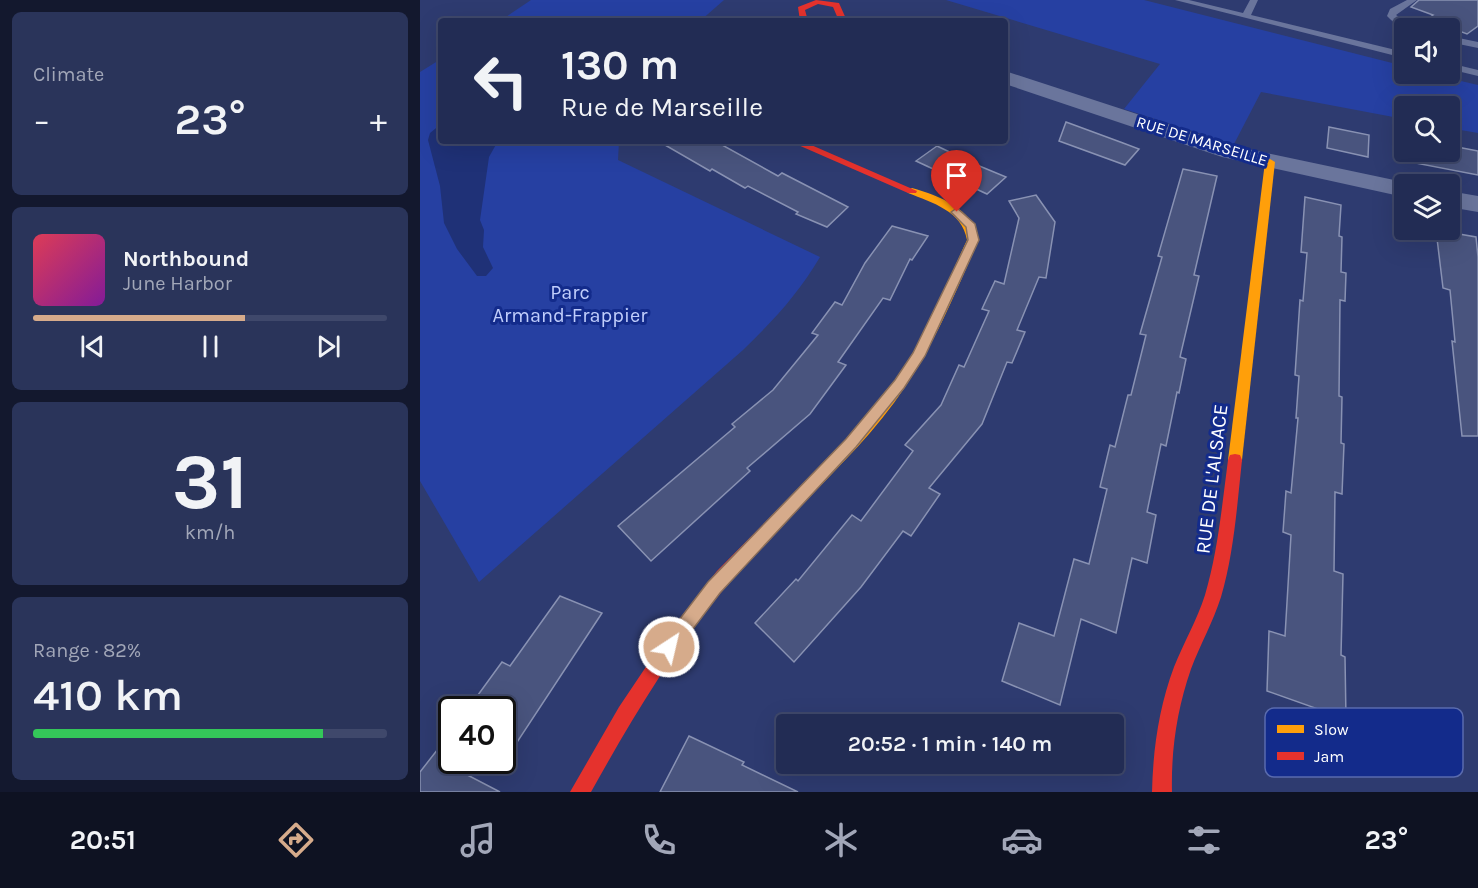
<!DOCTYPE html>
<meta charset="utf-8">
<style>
body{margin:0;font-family:Karla,sans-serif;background:#2a345a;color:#f1f3f6;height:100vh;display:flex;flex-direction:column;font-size:22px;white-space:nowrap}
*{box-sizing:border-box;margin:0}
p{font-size:20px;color:#a2a7b8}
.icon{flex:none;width:33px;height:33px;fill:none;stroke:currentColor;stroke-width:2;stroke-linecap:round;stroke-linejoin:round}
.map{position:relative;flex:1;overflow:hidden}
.details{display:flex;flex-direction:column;gap:12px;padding:12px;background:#13182e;width:420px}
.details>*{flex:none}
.guide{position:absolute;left:18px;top:18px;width:570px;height:126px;border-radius:6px;box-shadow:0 6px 24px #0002,0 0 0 2px #3f486b;background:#222c54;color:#f1f3f6;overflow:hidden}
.buttons{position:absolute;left:974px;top:18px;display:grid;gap:12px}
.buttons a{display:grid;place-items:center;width:66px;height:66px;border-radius:6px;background:#222c54;box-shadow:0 6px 24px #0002,0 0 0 2px #3f486b;font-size:30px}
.speed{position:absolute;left:18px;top:696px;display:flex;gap:12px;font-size:30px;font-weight:700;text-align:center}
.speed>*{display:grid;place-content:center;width:78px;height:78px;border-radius:50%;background:#222c54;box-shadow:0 6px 24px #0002,0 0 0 2px #3f486b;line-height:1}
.speed .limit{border:3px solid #111;border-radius:9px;background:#fff;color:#111}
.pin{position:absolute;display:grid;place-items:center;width:51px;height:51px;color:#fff;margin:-62px -26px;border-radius:50% 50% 50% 0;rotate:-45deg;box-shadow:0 0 6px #0007}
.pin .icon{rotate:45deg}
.me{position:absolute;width:66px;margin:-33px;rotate:35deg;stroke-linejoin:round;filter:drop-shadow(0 0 4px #0008)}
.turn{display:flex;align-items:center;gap:21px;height:126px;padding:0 24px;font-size:27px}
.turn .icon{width:78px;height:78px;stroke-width:2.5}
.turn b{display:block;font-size:42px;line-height:51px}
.big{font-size:45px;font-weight:600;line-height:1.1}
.details .card{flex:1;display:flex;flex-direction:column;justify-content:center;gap:9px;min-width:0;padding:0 21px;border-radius:9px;background:#2a345a}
.details .dial{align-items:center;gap:0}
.dial b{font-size:78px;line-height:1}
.song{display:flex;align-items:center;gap:18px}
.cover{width:72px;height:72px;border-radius:9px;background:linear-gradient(135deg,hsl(350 70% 55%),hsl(290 70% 35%))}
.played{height:6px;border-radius:3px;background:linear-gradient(90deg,#d6ab8b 60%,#3f486b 60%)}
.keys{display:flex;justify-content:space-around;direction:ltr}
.heat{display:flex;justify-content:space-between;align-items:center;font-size:33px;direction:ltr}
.charge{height:9px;border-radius:4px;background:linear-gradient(90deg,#34c759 82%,#3f486b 0)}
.trip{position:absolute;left:356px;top:714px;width:348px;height:60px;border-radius:6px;background:#222c54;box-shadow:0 6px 24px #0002,0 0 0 2px #3f486b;font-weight:600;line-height:60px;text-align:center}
.dock{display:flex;height:96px;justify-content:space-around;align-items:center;background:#0e1222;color:#a2a7b8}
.dock .icon{width:42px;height:42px}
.dock .on{color:#d6ab8b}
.dock b{font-size:27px;color:#f1f3f6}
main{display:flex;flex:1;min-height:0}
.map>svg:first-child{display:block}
</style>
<main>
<section class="details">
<div class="card"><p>Climate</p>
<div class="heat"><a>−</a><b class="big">23°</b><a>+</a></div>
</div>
<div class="card">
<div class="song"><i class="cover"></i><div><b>Northbound</b><p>June Harbor</p></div></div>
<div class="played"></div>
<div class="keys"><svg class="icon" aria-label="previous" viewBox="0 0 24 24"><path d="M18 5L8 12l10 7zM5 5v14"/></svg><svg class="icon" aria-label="pause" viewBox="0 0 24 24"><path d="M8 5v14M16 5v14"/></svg><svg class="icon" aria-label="next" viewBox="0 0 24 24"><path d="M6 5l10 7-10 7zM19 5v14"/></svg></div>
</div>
<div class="card dial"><b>31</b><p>km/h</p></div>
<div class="card"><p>Range · 82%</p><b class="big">410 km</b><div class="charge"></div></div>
</section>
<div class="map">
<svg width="1058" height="792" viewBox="0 0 1058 792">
<rect width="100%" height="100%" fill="#2e3b70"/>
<g fill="#2640a2">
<polygon points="111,0 304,0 280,21 80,21"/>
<polygon points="526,0 724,0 984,66 984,74 1011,74 1058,85 1058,133 1029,128 1029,106 984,106 984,119 841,92 814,144 806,142 704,109 740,64"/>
<path d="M21 59V141H199L198 160 400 257C379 293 353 321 323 350L59 582 0 481V72Z"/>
</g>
<polygon fill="#1f3177" points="21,124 21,141 78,141 69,157 60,220 64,230 63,247 73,268 66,276 57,276 37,249 24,223 20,186 8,140 10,133"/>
<g fill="#49547e" stroke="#8992b3" stroke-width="1.5">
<polygon points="999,0 1058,0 1058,26 1047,34 1034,29 1030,32 1029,28 1020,28 1003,22 1013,15 991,7"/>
<polygon points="646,122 703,143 719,149 705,165 639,141"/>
<polygon points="909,127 949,135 948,157 907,148"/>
<polygon points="238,141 295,141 358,176 362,173 428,207 407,227 376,214 378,212 328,186 325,188 292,169 290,171"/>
<polygon points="517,146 557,165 586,177 567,194 496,161"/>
<polygon points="1032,146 1058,151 1058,175 990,162 991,152 1033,152"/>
<polygon points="763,169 797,176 774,275 779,276 760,357 766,359 759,393 757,392 746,446 741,444 727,512 736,515 727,563 712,558 696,633 661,619 640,705 582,681 599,623 634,636 654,559 669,564 687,489 680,487 690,445 695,447 708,395 711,395 726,335 720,334 742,257 738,256"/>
<polygon points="616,195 635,222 626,278 619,277 597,330 605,332 592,363 587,362 562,424 509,488 520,494 491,536 483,531 441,587 374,662 335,623 376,579 378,581 432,515 441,521 493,451 485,445 521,405 539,365 544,367 569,311 562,309 575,281 584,284 599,218 589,201"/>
<polygon points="885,197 921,205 919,236 922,237 921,272 926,273 925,301 920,300 919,396 922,397 921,443 924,444 922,494 915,492 914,571 923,574 921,655 925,657 926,719 847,691 849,631 865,636 871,535 863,532 866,491 871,493 878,418 876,418 879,376 875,375 880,300 883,301 887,253 881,252"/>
<polygon points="472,226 508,236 492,260 490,259 470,300 463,298 418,362 426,365 390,414 327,468 330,471 231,561 198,526 315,427 312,424 353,390 398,335 392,333 415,302 422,305 445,263"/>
<polygon points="1016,230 1056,237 1058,257 1058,436 1042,436 1032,341 1035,342 1030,290 1023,288"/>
<polygon points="140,596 182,613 82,765 82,710 47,710 82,662 90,666"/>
<polygon points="32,731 32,767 80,792 0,792 0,772"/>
<polygon points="269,736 324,762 322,765 378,792 240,792"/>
</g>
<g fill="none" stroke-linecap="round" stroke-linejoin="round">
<g fill="#6a759c" fill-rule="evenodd">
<polygon points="755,0 769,0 823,13 830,0 838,0 831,15 984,52 984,58"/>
<path d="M987 0H997L976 15 995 28C983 28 975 25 967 16L970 9Z"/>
<polygon points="1029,36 1058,42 1058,48 1029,42"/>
<polygon points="1029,63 1058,70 1058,76 1029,69"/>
</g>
<g fill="#6a759c" fill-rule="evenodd">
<polygon points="585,71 818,147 993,184 984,184 984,197 802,157 585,84"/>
<polygon points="1029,191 1058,196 1058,212 1029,207"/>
</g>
<g fill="#ff9f0a" fill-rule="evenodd">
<polygon points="850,159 855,162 822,460 820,465 815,466 810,465 808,460 845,162"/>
<path d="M492 188C520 196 552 208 559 240 536 290 516 342 485 387 457 430 419 466 383 504L378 506 373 504 370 499 373 494C409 457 447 421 477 378 506 336 525 287 547 240 542 211 513 203 488 193L487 191Z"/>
</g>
<g fill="#e5322d" fill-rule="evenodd">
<polygon points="396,0 419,3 427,21 419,21 413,7 398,4 385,10 388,21 380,21 378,7"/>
<polygon points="369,141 382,141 497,191 496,193 488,193"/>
<path d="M815 454 820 455 822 460C817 506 814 553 801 597 793 622 780 645 771 669 757 709 751 750 752 792H732C733 749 739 707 754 667 764 642 777 620 785 595 798 551 802 505 808 460L810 455Z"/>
<path d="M378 492 383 494 386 499 383 504C355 534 325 563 299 595 249 656 209 724 171 792H150L199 707 250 631 297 571 373 494Z"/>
</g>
</g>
<polygon fill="#d6ab8b" stroke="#8b6f5a" stroke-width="1.5" points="537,208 555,224 559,240 505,356 484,388 436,447 300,593 255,653 249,656 243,653 241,647 243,641 288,582 426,439 475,380 493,353 548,240 546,227 531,212"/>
<g text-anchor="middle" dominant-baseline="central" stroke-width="6" stroke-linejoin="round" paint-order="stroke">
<g font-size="16" fill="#fff" stroke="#132b8b">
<text transform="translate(782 141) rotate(17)">RUE DE MARSEILLE</text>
</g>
<g font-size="20" fill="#c1cefc" stroke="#132b8b">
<text x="150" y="292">Parc<tspan x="150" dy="23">Armand-Frappier</tspan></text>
</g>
<g font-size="20" fill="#fff" stroke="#132b8b">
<text transform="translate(792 479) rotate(-83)">RUE DE L'ALSACE</text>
</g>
</g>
<rect x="845" y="708" width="198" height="69" rx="9" fill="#132b8b" stroke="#5a6bae" stroke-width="1.5"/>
<rect x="857" y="725" width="27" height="8" fill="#ff9f0a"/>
<rect x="857" y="752" width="27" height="8" fill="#e5322d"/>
<g font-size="16" fill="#fff">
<text x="894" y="735">Slow</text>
<text x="894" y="762">Jam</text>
</g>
</svg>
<div class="buttons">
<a><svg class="icon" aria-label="sound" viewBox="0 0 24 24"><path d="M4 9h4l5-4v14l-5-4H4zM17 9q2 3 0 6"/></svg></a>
<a><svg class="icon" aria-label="search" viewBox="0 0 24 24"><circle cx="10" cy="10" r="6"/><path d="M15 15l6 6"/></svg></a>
<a><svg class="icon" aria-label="layers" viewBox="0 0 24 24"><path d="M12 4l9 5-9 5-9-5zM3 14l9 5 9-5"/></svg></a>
</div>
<div class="speed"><div class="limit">40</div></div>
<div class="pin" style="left:537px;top:212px;background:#d93025"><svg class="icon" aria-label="arrive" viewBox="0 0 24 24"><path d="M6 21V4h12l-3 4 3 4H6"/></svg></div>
<svg class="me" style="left:249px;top:647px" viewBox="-20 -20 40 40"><circle r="17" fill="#d6ab8b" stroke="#fff" stroke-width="3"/><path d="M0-11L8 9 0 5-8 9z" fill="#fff"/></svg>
<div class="trip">20:52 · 1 min · 140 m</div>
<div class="guide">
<div class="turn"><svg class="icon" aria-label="left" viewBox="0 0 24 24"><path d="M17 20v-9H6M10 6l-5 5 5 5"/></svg><div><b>130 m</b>Rue de Marseille</div></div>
</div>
</div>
</main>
<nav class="dock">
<b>20:51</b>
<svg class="icon on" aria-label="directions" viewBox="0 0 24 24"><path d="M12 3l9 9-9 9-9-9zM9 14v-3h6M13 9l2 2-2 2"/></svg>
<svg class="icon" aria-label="music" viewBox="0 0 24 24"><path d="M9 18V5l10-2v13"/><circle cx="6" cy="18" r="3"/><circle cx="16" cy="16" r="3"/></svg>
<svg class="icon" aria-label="phone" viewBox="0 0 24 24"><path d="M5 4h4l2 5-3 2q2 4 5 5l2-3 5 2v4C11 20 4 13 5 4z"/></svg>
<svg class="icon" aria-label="climate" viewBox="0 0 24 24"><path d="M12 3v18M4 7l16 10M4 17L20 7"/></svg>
<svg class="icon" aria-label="car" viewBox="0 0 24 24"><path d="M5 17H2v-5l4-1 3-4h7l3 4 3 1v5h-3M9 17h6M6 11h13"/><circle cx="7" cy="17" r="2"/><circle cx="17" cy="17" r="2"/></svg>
<svg class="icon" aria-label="filters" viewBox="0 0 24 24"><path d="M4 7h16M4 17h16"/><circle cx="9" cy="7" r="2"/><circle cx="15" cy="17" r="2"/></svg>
<b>23°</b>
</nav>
